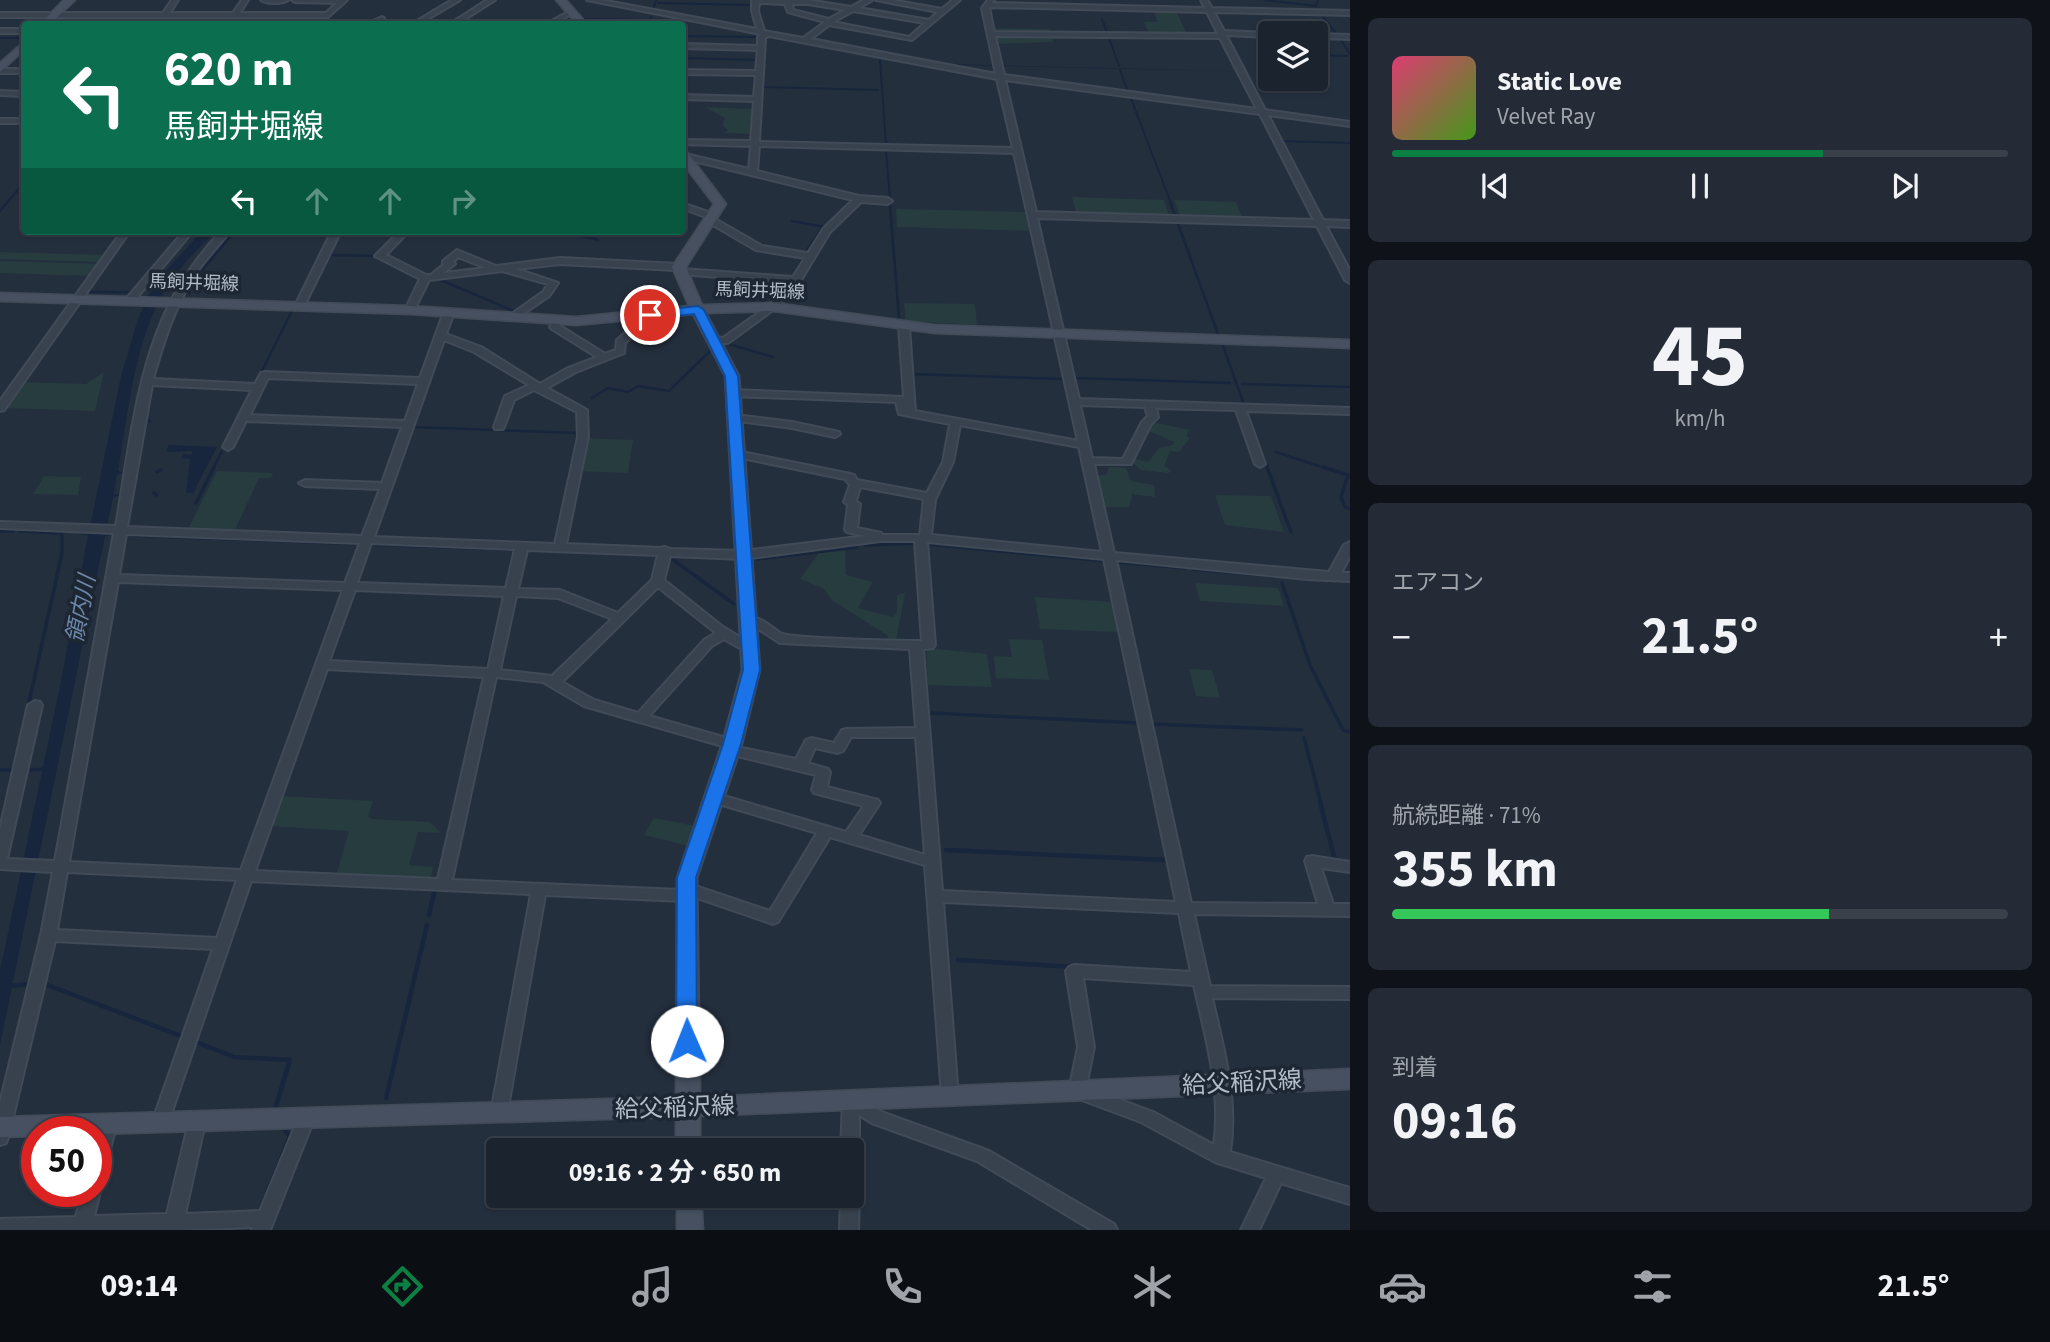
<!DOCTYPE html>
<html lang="ja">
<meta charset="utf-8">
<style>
body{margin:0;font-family:"Source Sans 3","Noto Sans JP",sans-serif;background:#242b36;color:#f1f3f6;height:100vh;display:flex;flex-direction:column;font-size:26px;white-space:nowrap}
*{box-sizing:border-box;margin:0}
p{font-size:23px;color:#a0a4aa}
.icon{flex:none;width:38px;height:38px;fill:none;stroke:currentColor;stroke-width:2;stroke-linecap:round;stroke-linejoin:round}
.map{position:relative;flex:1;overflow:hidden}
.drawer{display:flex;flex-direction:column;gap:18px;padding:18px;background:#0f1319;width:700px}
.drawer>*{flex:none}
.hud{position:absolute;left:21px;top:21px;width:665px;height:214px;border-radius:7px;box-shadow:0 2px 5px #0004,0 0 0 2px #39404a;background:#0b6e4f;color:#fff;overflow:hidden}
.controls{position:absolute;left:1258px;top:21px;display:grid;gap:14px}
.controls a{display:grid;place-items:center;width:70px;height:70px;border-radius:7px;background:#1b232e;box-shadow:0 2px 5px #0004,0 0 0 2px #39404a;font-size:35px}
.speed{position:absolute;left:21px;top:1116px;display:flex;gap:14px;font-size:35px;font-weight:700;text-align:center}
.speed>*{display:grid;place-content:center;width:91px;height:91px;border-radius:50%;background:#1b232e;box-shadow:0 2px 5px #0004,0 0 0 2px #39404a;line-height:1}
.speed .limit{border:10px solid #d22;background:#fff;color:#111}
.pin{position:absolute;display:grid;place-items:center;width:60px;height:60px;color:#fff;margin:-30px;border:4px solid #fff;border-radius:50%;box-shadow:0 2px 7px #0007}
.me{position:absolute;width:77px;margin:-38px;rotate:359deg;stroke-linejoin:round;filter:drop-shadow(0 0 5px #0008)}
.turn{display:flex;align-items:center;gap:24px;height:147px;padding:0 28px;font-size:32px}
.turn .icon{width:91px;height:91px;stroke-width:2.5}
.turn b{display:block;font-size:49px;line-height:60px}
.lanes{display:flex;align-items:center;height:66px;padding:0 28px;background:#0003;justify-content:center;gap:35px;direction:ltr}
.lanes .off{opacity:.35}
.big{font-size:52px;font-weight:700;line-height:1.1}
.drawer .card{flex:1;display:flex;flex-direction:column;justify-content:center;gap:10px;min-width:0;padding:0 24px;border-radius:10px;background:#242b36}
.drawer .dial{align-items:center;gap:0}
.dial b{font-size:91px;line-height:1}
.song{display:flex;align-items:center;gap:21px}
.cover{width:84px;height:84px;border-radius:10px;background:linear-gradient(135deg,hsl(340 70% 55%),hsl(100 70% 35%))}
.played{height:7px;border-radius:4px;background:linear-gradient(90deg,#0b8043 70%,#39404a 70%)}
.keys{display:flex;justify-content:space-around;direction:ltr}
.heat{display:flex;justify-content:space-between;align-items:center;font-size:38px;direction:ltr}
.charge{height:10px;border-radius:5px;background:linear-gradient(90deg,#34c759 71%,#39404a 0)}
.trip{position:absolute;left:486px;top:1138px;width:378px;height:70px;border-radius:7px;background:#1b232e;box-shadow:0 2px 5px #0004,0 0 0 2px #39404a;font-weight:700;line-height:70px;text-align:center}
.tab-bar{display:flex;height:112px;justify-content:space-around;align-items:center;background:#0b0e12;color:#a0a4aa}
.tab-bar .icon{width:49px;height:49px}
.tab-bar .selected{color:#0b8043}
.tab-bar b{font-size:32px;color:#f1f3f6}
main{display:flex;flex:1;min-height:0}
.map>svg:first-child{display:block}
</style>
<main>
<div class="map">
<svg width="1350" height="1230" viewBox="0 0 1350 1230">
<rect width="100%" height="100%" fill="#242f3e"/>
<g fill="#263c3f">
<polygon points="1153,10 1176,11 1187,34 1149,33 1144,22 1158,22"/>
<polygon points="993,28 1049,29 1053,42 997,44"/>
<polygon points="705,107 753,109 751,134 725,133 728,130 722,125 725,118"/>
<polygon points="1072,197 1164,200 1170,218 1077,216"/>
<polygon points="1174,200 1236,202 1243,220 1181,218"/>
<polygon points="896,209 1029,212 1033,231 897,227"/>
<polygon points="0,252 106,255 101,262 0,259"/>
<polygon points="0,261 100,264 91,276 0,273"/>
<polygon points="904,303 975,304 977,325 906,321"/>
<polygon points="104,372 95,411 5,408 22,382 86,384"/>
<polygon points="1152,422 1189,430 1186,436 1190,438 1179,452 1170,451 1164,466 1171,470 1169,473 1141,470 1132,462 1134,458 1148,462 1159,448 1173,445 1174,442 1147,430"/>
<polygon points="585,438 633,440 628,473 578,471"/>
<polygon points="1109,467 1126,468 1131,481 1154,485 1155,497 1132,494 1129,507 1102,507 1095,477 1107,474"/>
<polygon points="217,471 273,473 271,478 259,478 235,530 188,529"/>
<polygon points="44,476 81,477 78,495 33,494"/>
<polygon points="1215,495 1271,496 1284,532 1225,525"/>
<polygon points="845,550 846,575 873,582 858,608 893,617 897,612 897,595 905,593 896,641 889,641 887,635 832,600 823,588 800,579 819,553"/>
<polygon points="1195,583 1278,588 1284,606 1200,601"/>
<polygon points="1035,597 1114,602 1120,632 1040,629"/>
<polygon points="1009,639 1042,640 1049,680 996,678 994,656 1012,657"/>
<polygon points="926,648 987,654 992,687 928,685"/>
<polygon points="1189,669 1212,670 1220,698 1196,696"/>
<polygon points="280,796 373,801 368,816 371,819 430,822 441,833 418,832 409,865 433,867 430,881 336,876 349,831 269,826"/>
<polygon points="654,818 695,826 689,846 644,835"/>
</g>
<g fill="#17263c">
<polygon points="653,13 938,67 951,64 1270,72 953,65 938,69"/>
<path d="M202 231H216C199 248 182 264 169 284 134 338 129 410 118 471L123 472 117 475 114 494H123L113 498 106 532 118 533 105 536 0 1045V971L61 681 88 535 77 534 89 532 121 376 137 322 148 296 164 273Z"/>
<polygon points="168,445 217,447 193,493 186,493 190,459 181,458 183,454 191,455 193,451 167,452"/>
<polygon points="128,534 730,556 730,559 132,537 127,536"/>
</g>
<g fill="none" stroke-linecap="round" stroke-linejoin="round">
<g stroke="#17263c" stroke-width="2">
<polyline points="1265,0 1316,6 1318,0"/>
<polyline points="658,3 751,5"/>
<polyline points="654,7 656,0"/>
<polyline points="1321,14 1338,36"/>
<polyline points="581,19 647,20"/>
<polyline points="1102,19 1107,32"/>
<polyline points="650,24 651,17"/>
<polyline points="682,36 757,37"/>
<polyline points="1339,37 1350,54"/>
<polyline points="0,38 24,38"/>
<polyline points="1109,38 1119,66"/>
<polyline points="1316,55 1347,56"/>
<polyline points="682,58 757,60"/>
<polyline points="880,59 886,145"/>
<polyline points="7,66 24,49"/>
<polyline points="1120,70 1128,92"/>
<polyline points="761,87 878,90"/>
<polyline points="1130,96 1172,206"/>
<polyline points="1282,141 1350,143"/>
<polyline points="886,150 890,199"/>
<polyline points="890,202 890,206"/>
<polyline points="4,206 24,183"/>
<polyline points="846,206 853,200"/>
</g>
<g stroke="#17263c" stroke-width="2.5">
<polyline points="890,205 899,318"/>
<polyline points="1171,205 1176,218"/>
<polyline points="0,211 5,205"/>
<polyline points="792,221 825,227"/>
<polyline points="1177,221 1218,334"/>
<polyline points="824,227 848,205"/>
<polyline points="562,231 598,240"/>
<polyline points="805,253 820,231"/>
<polyline points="328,255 375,256"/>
<polyline points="376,255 418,279"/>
<polyline points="436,278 516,312"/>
<polyline points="793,278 803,257"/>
<polyline points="87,292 132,292 183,231"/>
<polyline points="189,294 193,281 235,231"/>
<polyline points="747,322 758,313"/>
<polyline points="725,343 773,357"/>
<polyline points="1223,346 1244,405"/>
<polyline points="910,374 1064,379"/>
<polyline points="260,375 292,311"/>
<polyline points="1075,378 1230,383"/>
<polyline points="1242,384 1350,387"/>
<polyline points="592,398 608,388 628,392 638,386 669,391 712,349"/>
<polyline points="148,406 146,419 150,421"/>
<polyline points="1246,410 1268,469"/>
<polyline points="413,427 578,433"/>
<polyline points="1276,452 1328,469"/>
<polyline points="213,469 222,451"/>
<polyline points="571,469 578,433"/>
</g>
<g stroke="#17263c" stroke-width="3.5">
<polyline points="1267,467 1291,532"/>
<polyline points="1323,467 1348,475 1341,497 1345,507 1350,509"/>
<polyline points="157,472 161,470"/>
<polyline points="567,490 571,467"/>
<polyline points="154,493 157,495"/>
<polyline points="196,503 214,467"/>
<polyline points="0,531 13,531"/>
<polyline points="20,531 62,533"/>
<polyline points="927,544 1105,561"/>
<polyline points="865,545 918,543"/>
<polyline points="672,559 734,604"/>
<polyline points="757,559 857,547"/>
<polyline points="1116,562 1185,568"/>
<polyline points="1193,569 1272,576"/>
<polyline points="1282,583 1310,665 1343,730 1350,732"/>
<polyline points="506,589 513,556"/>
<polyline points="923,649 925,670"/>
<polyline points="491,654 504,598"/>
<polyline points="487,670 489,658"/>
<polyline points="28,707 62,553 62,536"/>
<polyline points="931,713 1139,723"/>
<polyline points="1151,724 1302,730"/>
<polyline points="1304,738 1321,803"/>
<polyline points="0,770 11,770"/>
<polyline points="31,770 46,769"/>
</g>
<g stroke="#17263c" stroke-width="4.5">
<polyline points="1320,802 1335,860"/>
<polyline points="946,850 1166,860"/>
<polyline points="429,915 435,889"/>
<polyline points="958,960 1074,967"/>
<polyline points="45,984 181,1036"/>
<polyline points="10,986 29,984"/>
<polyline points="196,1042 234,1057 290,1060 276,1106"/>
<polyline points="386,1098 427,925"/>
<polyline points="260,1211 290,1136 284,1129"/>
<polyline points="252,1230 253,1227"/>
</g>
<defs>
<g id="street">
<polygon points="172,0 178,0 170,13 233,13 242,0 248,0 240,13 326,13 337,3 295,2 292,0 347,0 328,17 0,17 0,13 163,13"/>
<path d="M261 0H288C282 4 267 4 261 0Z"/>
<polygon points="452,0 460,0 419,24 412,24"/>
<polygon points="487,0 495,0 457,24 450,24"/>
<path d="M587 0H601L757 29 752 11V0H808L851 7 864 0H872L859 8 929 20 938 12 876 0H891L942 9 953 0H960L912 40 829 25 811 39 996 74 982 8 988 0H994L992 3 1205 8 1201 0H1207L1212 8 1350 11V15L1214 12 1224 31 1271 33 1270 37 1226 35 1265 110 1350 122V126L1268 115 1323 220 1350 221V227L1326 226 1350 271V283L1345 280 1317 226 1037 218 1079 399 1350 408V414L1246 411 1265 464 1260 467 1255 464 1236 410 1156 408 1158 417 1151 424 1131 464H1094L1114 553 1329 572 1344 545 1350 542V556L1341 573H1350V581L1307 579 1116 560 1191 903 1318 904 1305 861 1307 857 1312 856 1350 862V872L1321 868 1333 904H1350V916L1194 914 1210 986 1350 987V999L1212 998C1224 1050 1238 1099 1230 1152L1350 1188V1204L1281 1183 1259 1230H1241L1266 1178 1215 1162 1141 1122 1071 1096 1069 1091 1078 1047 1066 971 1069 967 1074 965 1191 972 1179 913 943 902 958 1096 956 1101 950 1103 944 1101 942 1096 925 865 830 837 778 922 773 924 692 896 690 900 685 901 545 895 507 1113 505 1118 499 1120 493 1118 491 1113 531 894 251 881 168 1123 166 1128 160 1130 154 1128 152 1123 213 949 55 941 8 1138 6 1143 0 1145V1103L41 935 53 872 0 869V829L28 705 35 701 40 702 42 705 7 859 55 861 114 533 0 528V522L116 526C129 451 136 370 171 301 184 275 202 252 221 231H230C220 244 209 255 199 269 176 302 164 340 153 379L255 384 261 373 265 372 420 378 444 312 449 309 454 312 446 334 481 347 540 384 568 368 597 357 552 329 550 327 553 319H559L560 326 605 354 616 350 617 340 647 313H653V317L625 343 624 353 576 372 547 388 587 410 588 437 566 544 660 548 665 547 670 549 743 551 866 536 847 532 845 530 848 505 844 502 850 485 845 479 737 457 732 454 737 451 850 474 854 475 857 480 927 493 943 462 950 424 899 414 896 402 733 396 728 393 733 390 904 397 899 326 904 323 909 326 915 411 1078 441 1014 153 759 146 757 171 859 196 888 198 892 201 888 204 861 202 830 232 801 280 777 309 773 310 728 343H715L710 340 715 337 723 338 771 304 789 282 679 274 676 273 675 270 560 264 516 269 558 283 549 296 514 320H508L506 318 543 292 548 284 502 271 429 280 413 312H407L405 310 420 279 375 256 400 231H409L386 255 426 275H431L443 265V261L457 250 496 266 560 258 679 264 682 265 683 269 793 277 805 258 756 250 708 222V218L682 208V203L716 215 715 219 762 246 808 253 824 228 853 200 682 158V154H685L749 169 751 146 682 144V140L751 141 754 101 682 99V95L754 97 756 75 682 74V70L756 71 758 50 682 48V44L758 46V37L761 34ZM759 3 785 4 788 12 825 22 803 38 764 31 758 11ZM792 4H808L845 10 829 19 793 10ZM989 7 1207 12 1218 34 994 32ZM853 11 925 23 909 37 833 22ZM769 36 997 79 1013 148 759 142 765 38ZM995 36 1220 38 1257 109 1004 75ZM1005 80 1260 114 1314 220 1036 212ZM458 257 486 268 443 273 455 264 453 262ZM444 340 474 352 529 385 505 396 494 427 495 429H503L504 427 514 400 534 390 577 412 578 437 555 544 374 537ZM268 378 418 384 405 421 250 415ZM152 385 252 390 223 447 228 450 233 447 246 421 402 427 382 483 305 480 299 483 305 486 380 489 362 536 127 527ZM1080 405 1145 407 1148 416 1142 422 1123 459 1092 458ZM960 425 1079 447 1102 552 931 535 935 500 953 462ZM860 487 924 499 920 535H882L881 533 857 528 860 504 856 501ZM126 534 360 543 345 583 119 575ZM880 541H915L922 641C903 641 790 639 780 633 768 625 756 611 742 622L744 625 754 626 780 643 910 649 916 728 847 729 842 730 834 743 811 738 806 740 796 759 737 747 739 744 737 741 649 716 712 646 724 639 738 647 750 651 756 647 723 627 664 580 670 556 743 559ZM927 542 1104 559 1176 902 942 891 923 649 933 648 935 645ZM371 543 515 549 506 588 357 583ZM527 550 658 555 652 580 618 613 560 590 518 589ZM118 582 343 590 241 870 69 862ZM658 587 716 633 704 640 638 713 594 700 562 682ZM355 590 504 596 488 669 329 661ZM516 596 558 598 612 619 552 676 500 670ZM327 669 484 677 438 879 255 871ZM496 677 543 682 584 706 726 747 723 750 725 753 816 775 812 790 814 793 864 806 846 832 714 793 709 795 707 798 709 801 817 833 770 911 686 883 681 884 679 888 680 890 452 880ZM851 737H916L925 855 859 835 880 803 878 800 827 787 830 772 828 769 808 763 815 748 838 753 843 751ZM67 872 237 880 217 938 57 930ZM1083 978 1194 985C1205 1036 1222 1091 1214 1145L1153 1112 1086 1087 1094 1047Z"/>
<polygon points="570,11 575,12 553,24 546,24"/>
<polygon points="382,17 384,18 384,20 374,24 366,24"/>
<rect x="0" y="29" width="24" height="4"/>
<polygon points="1316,34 1350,35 1350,39 1316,38"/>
<rect x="0" y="69" width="24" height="4"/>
<polygon points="0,91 24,92 24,96 0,95"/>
<rect x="0" y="119" width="24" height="4"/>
<polygon points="122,231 130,231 4,410 0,411 0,401"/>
<polygon points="184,231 193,231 133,302 127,302 127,298"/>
<polygon points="261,231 341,231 303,308 300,309 295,306 330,235 265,234"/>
<polygon points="735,415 792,422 839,432 840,434 835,437 792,428 731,420 730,418 731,416"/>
<polygon points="851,1094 884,1113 989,1151 1114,1224 1117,1230 1092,1230 977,1161 872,1123 859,1115 859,1150 856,1155 852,1157 852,1150 841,1150 843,1101 845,1096"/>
<polygon points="306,1112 312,1114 314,1119 270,1230 252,1230 253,1227 180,1230 0,1230 0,1219 76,1217 82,1192 96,1192 96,1186 100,1192 94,1216 167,1214 189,1122 191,1117 197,1115 203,1117 205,1122 185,1214 260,1211 298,1119 300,1114"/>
<polygon points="108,1118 114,1120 116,1125 105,1170 102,1175 96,1177 96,1137 102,1120"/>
<polygon points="852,1188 856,1190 859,1195 858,1230 840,1230 841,1195 852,1195"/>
</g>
<g id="secondary">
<polygon points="64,0 75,0 50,24 40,24"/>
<polygon points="556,0 566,0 587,24 577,24"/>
<polygon points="24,42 24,50 0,72 0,63"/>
<polygon points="682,150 686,151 726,204 686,267 702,305 774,303 934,325 1350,340 1350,348 934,333 774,311 706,313 739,376 760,670 742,744 697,878 700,1097 1350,1069 1350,1089 700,1116 700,1150 676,1150 676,1117 96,1134 37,1132 37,1136 0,1137 0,1117 676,1097 677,878 722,744 742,670 725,376 693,314 576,325 410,314 0,301 0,293 410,306 576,317 689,306 672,267 714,204 682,162"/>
<polygon points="677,1195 701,1195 703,1230 677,1230"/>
</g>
</defs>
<use href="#street" stroke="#414a57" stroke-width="4"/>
<use href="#secondary" stroke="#414a57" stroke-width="3"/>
<use href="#street" fill="#38414e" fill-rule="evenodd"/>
<use href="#secondary" fill="#465061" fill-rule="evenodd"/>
</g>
<polygon fill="#1a73e8" stroke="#114b97" stroke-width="2" points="698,306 704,310 738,376 760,670 741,744 696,878 697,1041 694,1047 687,1050 679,1047 676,1041 677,878 723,744 743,670 725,376 694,314 650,319 644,315 650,311"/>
<g text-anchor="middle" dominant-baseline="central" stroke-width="7" stroke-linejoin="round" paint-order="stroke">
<g font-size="18" fill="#b4bcc9" stroke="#1d2633">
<text transform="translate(194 283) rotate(2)">馬飼井堀線</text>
<text transform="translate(760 291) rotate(2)">馬飼井堀線</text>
</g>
<g font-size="23" font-style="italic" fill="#6d86a8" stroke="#1d2633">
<text transform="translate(81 609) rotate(-79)">領内川</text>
</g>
<g font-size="24" fill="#b4bcc9" stroke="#1d2633">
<text transform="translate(1242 1083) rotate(-3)">給父稲沢線</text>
<text transform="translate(675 1108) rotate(-2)">給父稲沢線</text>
</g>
</g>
</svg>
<div class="controls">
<a><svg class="icon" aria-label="layers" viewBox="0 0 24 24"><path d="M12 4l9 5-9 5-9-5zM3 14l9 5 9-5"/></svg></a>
</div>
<div class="speed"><div class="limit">50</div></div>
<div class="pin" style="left:650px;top:315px;background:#d93025"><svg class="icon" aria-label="arrive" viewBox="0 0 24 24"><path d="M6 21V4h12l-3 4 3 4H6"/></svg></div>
<svg class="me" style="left:687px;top:1041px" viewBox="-20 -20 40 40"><circle r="19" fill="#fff"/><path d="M0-13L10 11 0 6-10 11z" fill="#1a73e8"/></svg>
<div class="trip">09:16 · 2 分 · 650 m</div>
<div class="hud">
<div class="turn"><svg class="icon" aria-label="left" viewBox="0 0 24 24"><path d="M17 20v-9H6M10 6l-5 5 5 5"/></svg><div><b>620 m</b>馬飼井堀線</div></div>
<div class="lanes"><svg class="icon" aria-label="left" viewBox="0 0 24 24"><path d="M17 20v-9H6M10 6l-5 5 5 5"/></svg><svg class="icon off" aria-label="ahead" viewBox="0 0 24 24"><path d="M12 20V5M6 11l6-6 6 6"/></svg><svg class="icon off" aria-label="ahead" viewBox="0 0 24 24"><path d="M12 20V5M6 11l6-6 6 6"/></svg><svg class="icon off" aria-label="right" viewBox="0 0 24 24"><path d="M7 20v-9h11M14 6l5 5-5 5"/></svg></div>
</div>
</div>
<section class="drawer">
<div class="card">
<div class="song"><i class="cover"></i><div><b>Static Love</b><p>Velvet Ray</p></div></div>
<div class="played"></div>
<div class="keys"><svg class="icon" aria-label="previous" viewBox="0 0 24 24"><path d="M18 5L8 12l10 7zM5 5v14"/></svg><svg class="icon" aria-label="pause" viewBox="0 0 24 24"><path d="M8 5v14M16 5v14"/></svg><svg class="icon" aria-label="next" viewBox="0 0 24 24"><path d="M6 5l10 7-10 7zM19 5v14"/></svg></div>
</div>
<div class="card dial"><b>45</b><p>km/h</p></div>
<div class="card"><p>エアコン</p>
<div class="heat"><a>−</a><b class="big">21.5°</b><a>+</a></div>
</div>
<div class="card"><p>航続距離 · 71%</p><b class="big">355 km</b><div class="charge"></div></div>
<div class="card"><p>到着</p><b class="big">09:16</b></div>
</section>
</main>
<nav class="tab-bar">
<b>09:14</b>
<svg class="icon selected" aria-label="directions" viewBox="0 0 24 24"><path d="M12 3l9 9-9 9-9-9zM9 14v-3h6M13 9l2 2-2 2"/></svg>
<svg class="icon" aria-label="music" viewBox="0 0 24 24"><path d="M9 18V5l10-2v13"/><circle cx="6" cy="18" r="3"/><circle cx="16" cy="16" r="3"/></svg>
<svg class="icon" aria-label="phone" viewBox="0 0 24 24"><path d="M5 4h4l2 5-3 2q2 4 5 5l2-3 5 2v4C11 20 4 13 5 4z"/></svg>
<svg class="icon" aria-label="climate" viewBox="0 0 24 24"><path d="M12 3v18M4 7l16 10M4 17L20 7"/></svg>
<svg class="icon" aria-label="car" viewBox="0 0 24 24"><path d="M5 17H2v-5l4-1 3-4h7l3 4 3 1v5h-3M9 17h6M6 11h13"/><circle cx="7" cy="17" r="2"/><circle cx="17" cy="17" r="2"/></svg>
<svg class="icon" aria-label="filters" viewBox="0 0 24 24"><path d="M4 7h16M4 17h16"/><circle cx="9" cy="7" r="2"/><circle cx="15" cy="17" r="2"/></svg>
<b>21.5°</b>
</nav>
